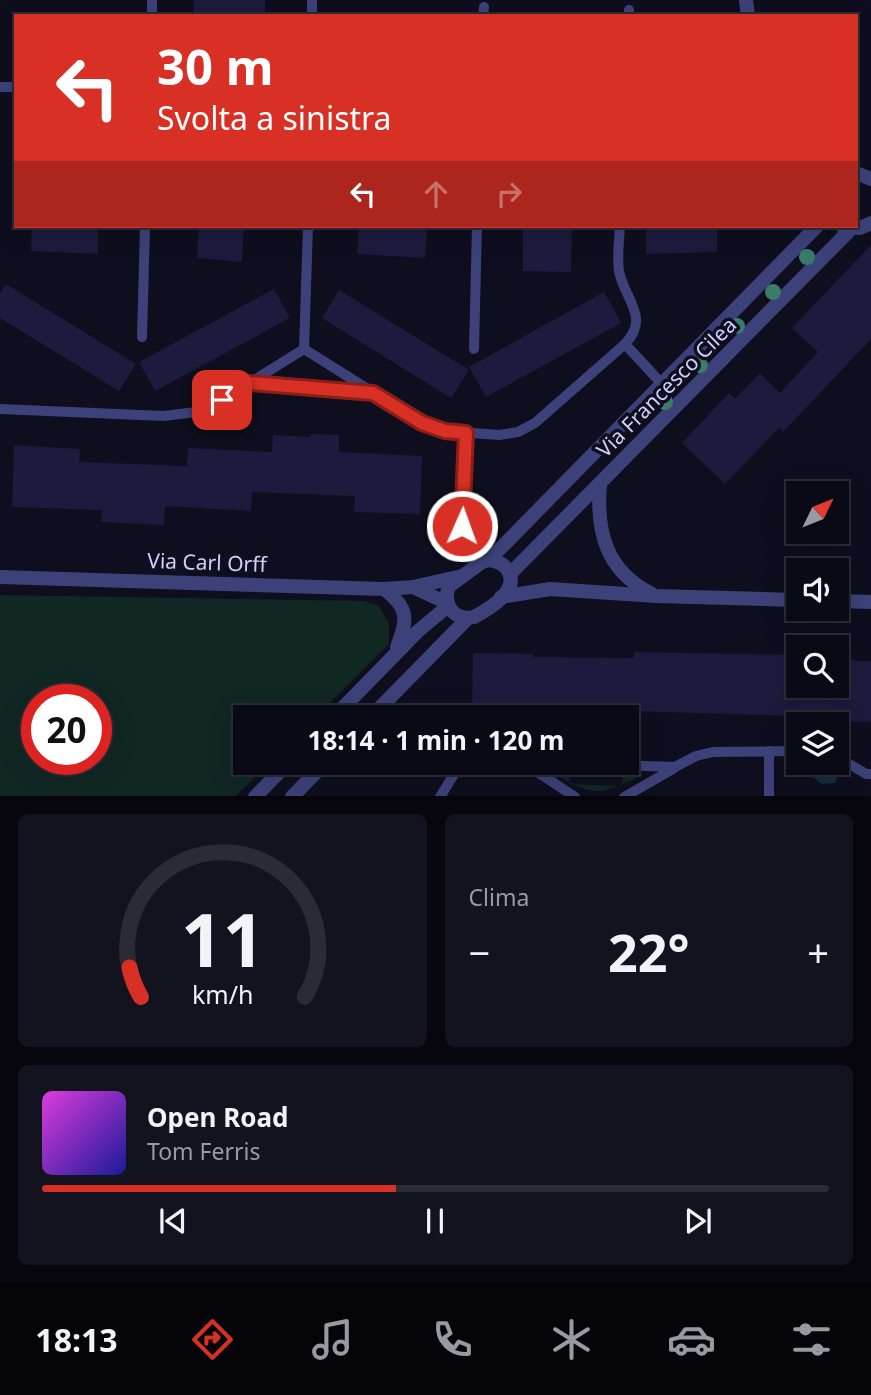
<!DOCTYPE html>
<html lang="it">
<meta charset="utf-8">
<style>
body{margin:0;font-family:"Noto Sans",sans-serif;background:#13131f;color:#f1f3f6;height:100vh;display:flex;flex-direction:column;font-size:26px;white-space:nowrap}
*{box-sizing:border-box;margin:0}
p{font-size:23px;color:#999aa1}
.icon{flex:none;width:38px;height:38px;fill:none;stroke:currentColor;stroke-width:2;stroke-linecap:round;stroke-linejoin:round}
.map{position:relative;height:796px;overflow:hidden}
.sheet{display:flex;flex-direction:column;gap:18px;padding:18px;background:#06060c;flex:1}
.sheet>*{flex:none}
.guide{position:absolute;left:14px;top:14px;width:844px;height:214px;border-radius:0px;box-shadow:0 7px 28px #0002,0 0 0 2px #2a2b35;background:#d93025;color:#fff;overflow:hidden}
.needle{width:46px;rotate:47deg}
.fabs{position:absolute;left:786px;top:481px;display:grid;gap:14px}
.fabs a{display:grid;place-items:center;width:63px;height:63px;border-radius:0px;background:#0a0a16;box-shadow:0 7px 28px #0002,0 0 0 2px #2a2b35;font-size:35px}
.speed{position:absolute;left:21px;top:684px;display:flex;gap:14px;font-size:35px;font-weight:700;text-align:center}
.speed>*{display:grid;place-content:center;width:91px;height:91px;border-radius:50%;background:#0a0a16;box-shadow:0 7px 28px #0002,0 0 0 2px #2a2b35;line-height:1}
.speed .limit{border:10px solid #d22;background:#fff;color:#111}
.pin{position:absolute;display:grid;place-items:center;width:60px;height:60px;color:#fff;margin:-30px;border-radius:14px;box-shadow:0 4px 10px #0006}
.me{position:absolute;width:77px;margin:-38px;rotate:2deg;stroke-linejoin:round;filter:drop-shadow(0 0 5px #0008)}
.turn{display:flex;align-items:center;gap:24px;height:147px;padding:0 28px;font-size:32px}
.turn .icon{width:91px;height:91px;stroke-width:2.5}
.turn b{display:block;font-size:49px;line-height:60px}
.lanes{display:flex;align-items:center;height:66px;padding:0 28px;background:#0003;justify-content:center;gap:35px;direction:ltr}
.lanes .off{opacity:.35}
.big{font-size:52px;font-weight:700;line-height:1.1}
.sheet .card{flex:1;display:flex;flex-direction:column;justify-content:center;gap:10px;min-width:0;padding:0 24px;border-radius:10px;background:#13131f}
.sheet .dial{align-items:center;gap:0}
.dial svg{height:182px;overflow:visible;fill:none;stroke:#2a2b35;stroke-width:7;stroke-linecap:round;text-anchor:middle}
.dial text{fill:#f1f3f6;stroke:none}
.song{display:flex;align-items:center;gap:21px}
.cover{width:84px;height:84px;border-radius:10px;background:linear-gradient(135deg,hsl(300 70% 55%),hsl(240 70% 35%))}
.played{height:7px;border-radius:4px;background:linear-gradient(90deg,#d93025 45%,#2a2b35 45%)}
.keys{display:flex;justify-content:space-around;direction:ltr}
.heat{display:flex;justify-content:space-between;align-items:center;font-size:38px;direction:ltr}
.sheet .tiles{flex:1;display:grid;gap:18px;grid-template-columns:1fr 1fr}
.card:last-child{grid-column:span 2}
.trip{position:absolute;left:233px;top:705px;width:406px;height:70px;border-radius:0px;background:#0a0a16;box-shadow:0 7px 28px #0002,0 0 0 2px #2a2b35;font-weight:700;line-height:70px;text-align:center}
.dock{display:flex;height:112px;justify-content:space-around;align-items:center;background:#040409;color:#999aa1}
.dock .icon{width:49px;height:49px}
.dock .active{color:#d93025}
.dock b{font-size:32px;color:#f1f3f6}
.map>svg:first-child{display:block}
</style>
<div class="map">
<svg width="871" height="797" viewBox="0 0 871 797">
<rect width="100%" height="100%" fill="#0e0e1e"/>
<g fill="#112723" fill-rule="evenodd">
<path d="M0 595 365 601 379 606 389 623V644L316 717 245 718V763H270L236 796H0ZM37 700H96V760H37Z"/>
<path d="M550 772 569 774 570 784 622 786 623 773 643 775C594 797 598 797 550 772Z"/>
</g>
<polygon fill="#112c43" points="827,768 836,775 837,779 835,783 822,784 811,776 812,770"/>
<g fill="#1d1b3d">
<polygon points="194,0 265,0 265,16 193,16"/>
<polygon points="32,226 98,226 98,254 31,251"/>
<polygon points="199,226 244,226 242,262 197,258"/>
<polygon points="359,226 427,226 425,258 357,254"/>
<polygon points="523,226 572,226 571,272 523,271"/>
<polygon points="646,226 717,226 717,252 646,254"/>
<polygon points="871,245 871,339 783,432 779,428 725,484 682,443 729,393 735,399 760,373 780,393 818,352 792,328"/>
<polygon points="6,284 136,364 119,391 0,318 0,293"/>
<polygon points="274,289 290,318 155,391 139,362"/>
<polygon points="339,290 469,370 451,398 322,318"/>
<polygon points="604,292 621,323 486,397 469,367"/>
<polygon points="310,434 339,435 339,452 422,456 420,514 354,512 355,496 252,492 251,511 165,506 164,525 101,522 102,510 12,507 14,445 80,449 79,462 187,466 188,448 272,452 273,435 310,437"/>
<polygon points="634,652 798,655 798,686 836,686 836,660 871,661 871,722 829,721 829,717 633,711 532,711 532,715 472,713 473,653 533,654 533,657 634,658"/>
</g>
<g fill="none" stroke-linecap="round" stroke-linejoin="round">
<g stroke="#3c4279" stroke-width="10">
<polyline points="152,16 152,1"/>
<polyline points="312,16 312,0"/>
<polyline points="483,16 484,7"/>
<polyline points="629,16 629,10"/>
<polyline points="0,87 16,87"/>
<polyline points="142,337 145,226"/>
<polyline points="625,344 662,384"/>
<polyline points="304,349 308,226"/>
<polyline points="474,349 477,226"/>
<polyline points="250,383 370,392"/>
<path d="M0 409 164 416 196 412 222 400 304 349 422 423 445 431 499 435 518 432 535 423 625 344C651 317 624 299 619 271 617 257 619 241 620 226"/>
<polyline points="462,526 466,433"/>
<polyline points="836,756 866,774 871,774"/>
<polyline points="524,763 575,797"/>
<polyline points="559,763 675,767 696,756 713,752 798,751"/>
<polyline points="440,797 461,763"/>
<polyline points="624,797 673,769"/>
<polyline points="769,797 769,751"/>
</g>
<g stroke="#3c4279" stroke-width="14">
<polyline points="746,0 748,16"/>
<polyline points="856,173 871,179"/>
<polyline points="843,227 860,228 871,223"/>
<path d="M600 484C596 532 606 571 652 594"/>
<polyline points="489,560 817,226"/>
<path d="M489 560C497 561 504 563 508 571 520 591 489 609 474 617 454 621 442 605 449 586L482 562Z"/>
<polyline points="510,574 851,229"/>
<polyline points="0,577 384,589 413,587 462,576"/>
<polyline points="413,587 447,603"/>
<path d="M384 589C409 608 408 619 397 647"/>
<polyline points="501,597 550,589 656,596 798,600"/>
<polyline points="836,601 871,602"/>
<polyline points="333,718 417,632 448,606"/>
<polyline points="370,718 468,618"/>
<polyline points="255,797 288,763"/>
<polyline points="292,797 325,763"/>
</g>
</g>
<g fill="#3b7b6a">
<circle cx="807" cy="257" r="8"/>
<circle cx="773" cy="292" r="8"/>
<circle cx="737" cy="326" r="8"/>
<circle cx="700" cy="365" r="8"/>
<circle cx="665" cy="402" r="8"/>
</g>
<g fill="none" stroke-linecap="round" stroke-linejoin="round">
<defs>
<polyline id="route" points="222,400 250,383 373,393 422,423 445,431 466,433 462,526"/>
</defs>
<use href="#route" stroke="#8d1f18" stroke-width="18"/>
<use href="#route" stroke="#d93025" stroke-width="12"/>
</g>
<g text-anchor="middle" dominant-baseline="central" stroke-width="7" stroke-linejoin="round" paint-order="stroke">
<g font-size="21" fill="#cecffb" stroke="#0e0e1e">
<text transform="translate(666 387) rotate(-45)">Via Francesco Cilea</text>
<text transform="translate(207 562) rotate(2)">Via Carl Orff</text>
</g>
</g>
</svg>
<div class="fabs">
<a><svg class="needle" viewBox="-14 -14 28 28"><path d="M0-13l5 13h-10z" fill="#e53935"/><path d="M0 13l5-13h-10z" fill="#999aa1"/></svg></a>
<a><svg class="icon" aria-label="sound" viewBox="0 0 24 24"><path d="M4 9h4l5-4v14l-5-4H4zM17 9q2 3 0 6"/></svg></a>
<a><svg class="icon" aria-label="search" viewBox="0 0 24 24"><circle cx="10" cy="10" r="6"/><path d="M15 15l6 6"/></svg></a>
<a><svg class="icon" aria-label="layers" viewBox="0 0 24 24"><path d="M12 4l9 5-9 5-9-5zM3 14l9 5 9-5"/></svg></a>
</div>
<div class="speed"><div class="limit">20</div></div>
<div class="pin" style="left:222px;top:400px;background:#d93025"><svg class="icon" aria-label="arrive" viewBox="0 0 24 24"><path d="M6 21V4h12l-3 4 3 4H6"/></svg></div>
<svg class="me" style="left:462px;top:526px" viewBox="-20 -20 40 40"><circle r="17" fill="#d93025" stroke="#fff" stroke-width="3"/><path d="M0-11L8 9 0 5-8 9z" fill="#fff"/></svg>
<div class="trip">18:14 · 1 min · 120 m</div>
<div class="guide">
<div class="turn"><svg class="icon" aria-label="left" viewBox="0 0 24 24"><path d="M17 20v-9H6M10 6l-5 5 5 5"/></svg><div><b>30 m</b>Svolta a sinistra</div></div>
<div class="lanes"><svg class="icon" aria-label="left" viewBox="0 0 24 24"><path d="M17 20v-9H6M10 6l-5 5 5 5"/></svg><svg class="icon off" aria-label="ahead" viewBox="0 0 24 24"><path d="M12 20V5M6 11l6-6 6 6"/></svg><svg class="icon off" aria-label="right" viewBox="0 0 24 24"><path d="M7 20v-9h11M14 6l5 5-5 5"/></svg></div>
</div>
</div>
<section class="sheet">
<div class="tiles">
<div class="card dial"><svg viewBox="0 0 100 80">
<path d="M14 69A42 42 0 1 1 86 69"/>
<path d="M14 69A42 42 0 0 1 9 56" stroke="#d93025"/>
<text x="50" y="56" font-size="32" font-weight="700">11</text>
<text x="50" y="72" font-size="11">km/h</text>
</svg></div>
<div class="card"><p>Clima</p>
<div class="heat"><a>−</a><b class="big">22°</b><a>+</a></div>
</div>
<div class="card">
<div class="song"><i class="cover"></i><div><b>Open Road</b><p>Tom Ferris</p></div></div>
<div class="played"></div>
<div class="keys"><svg class="icon" aria-label="previous" viewBox="0 0 24 24"><path d="M18 5L8 12l10 7zM5 5v14"/></svg><svg class="icon" aria-label="pause" viewBox="0 0 24 24"><path d="M8 5v14M16 5v14"/></svg><svg class="icon" aria-label="next" viewBox="0 0 24 24"><path d="M6 5l10 7-10 7zM19 5v14"/></svg></div>
</div>
</div>
</section>
<nav class="dock">
<b>18:13</b>
<svg class="icon active" aria-label="directions" viewBox="0 0 24 24"><path d="M12 3l9 9-9 9-9-9zM9 14v-3h6M13 9l2 2-2 2"/></svg>
<svg class="icon" aria-label="music" viewBox="0 0 24 24"><path d="M9 18V5l10-2v13"/><circle cx="6" cy="18" r="3"/><circle cx="16" cy="16" r="3"/></svg>
<svg class="icon" aria-label="phone" viewBox="0 0 24 24"><path d="M5 4h4l2 5-3 2q2 4 5 5l2-3 5 2v4C11 20 4 13 5 4z"/></svg>
<svg class="icon" aria-label="climate" viewBox="0 0 24 24"><path d="M12 3v18M4 7l16 10M4 17L20 7"/></svg>
<svg class="icon" aria-label="car" viewBox="0 0 24 24"><path d="M5 17H2v-5l4-1 3-4h7l3 4 3 1v5h-3M9 17h6M6 11h13"/><circle cx="7" cy="17" r="2"/><circle cx="17" cy="17" r="2"/></svg>
<svg class="icon" aria-label="filters" viewBox="0 0 24 24"><path d="M4 7h16M4 17h16"/><circle cx="9" cy="7" r="2"/><circle cx="15" cy="17" r="2"/></svg>
</nav>
